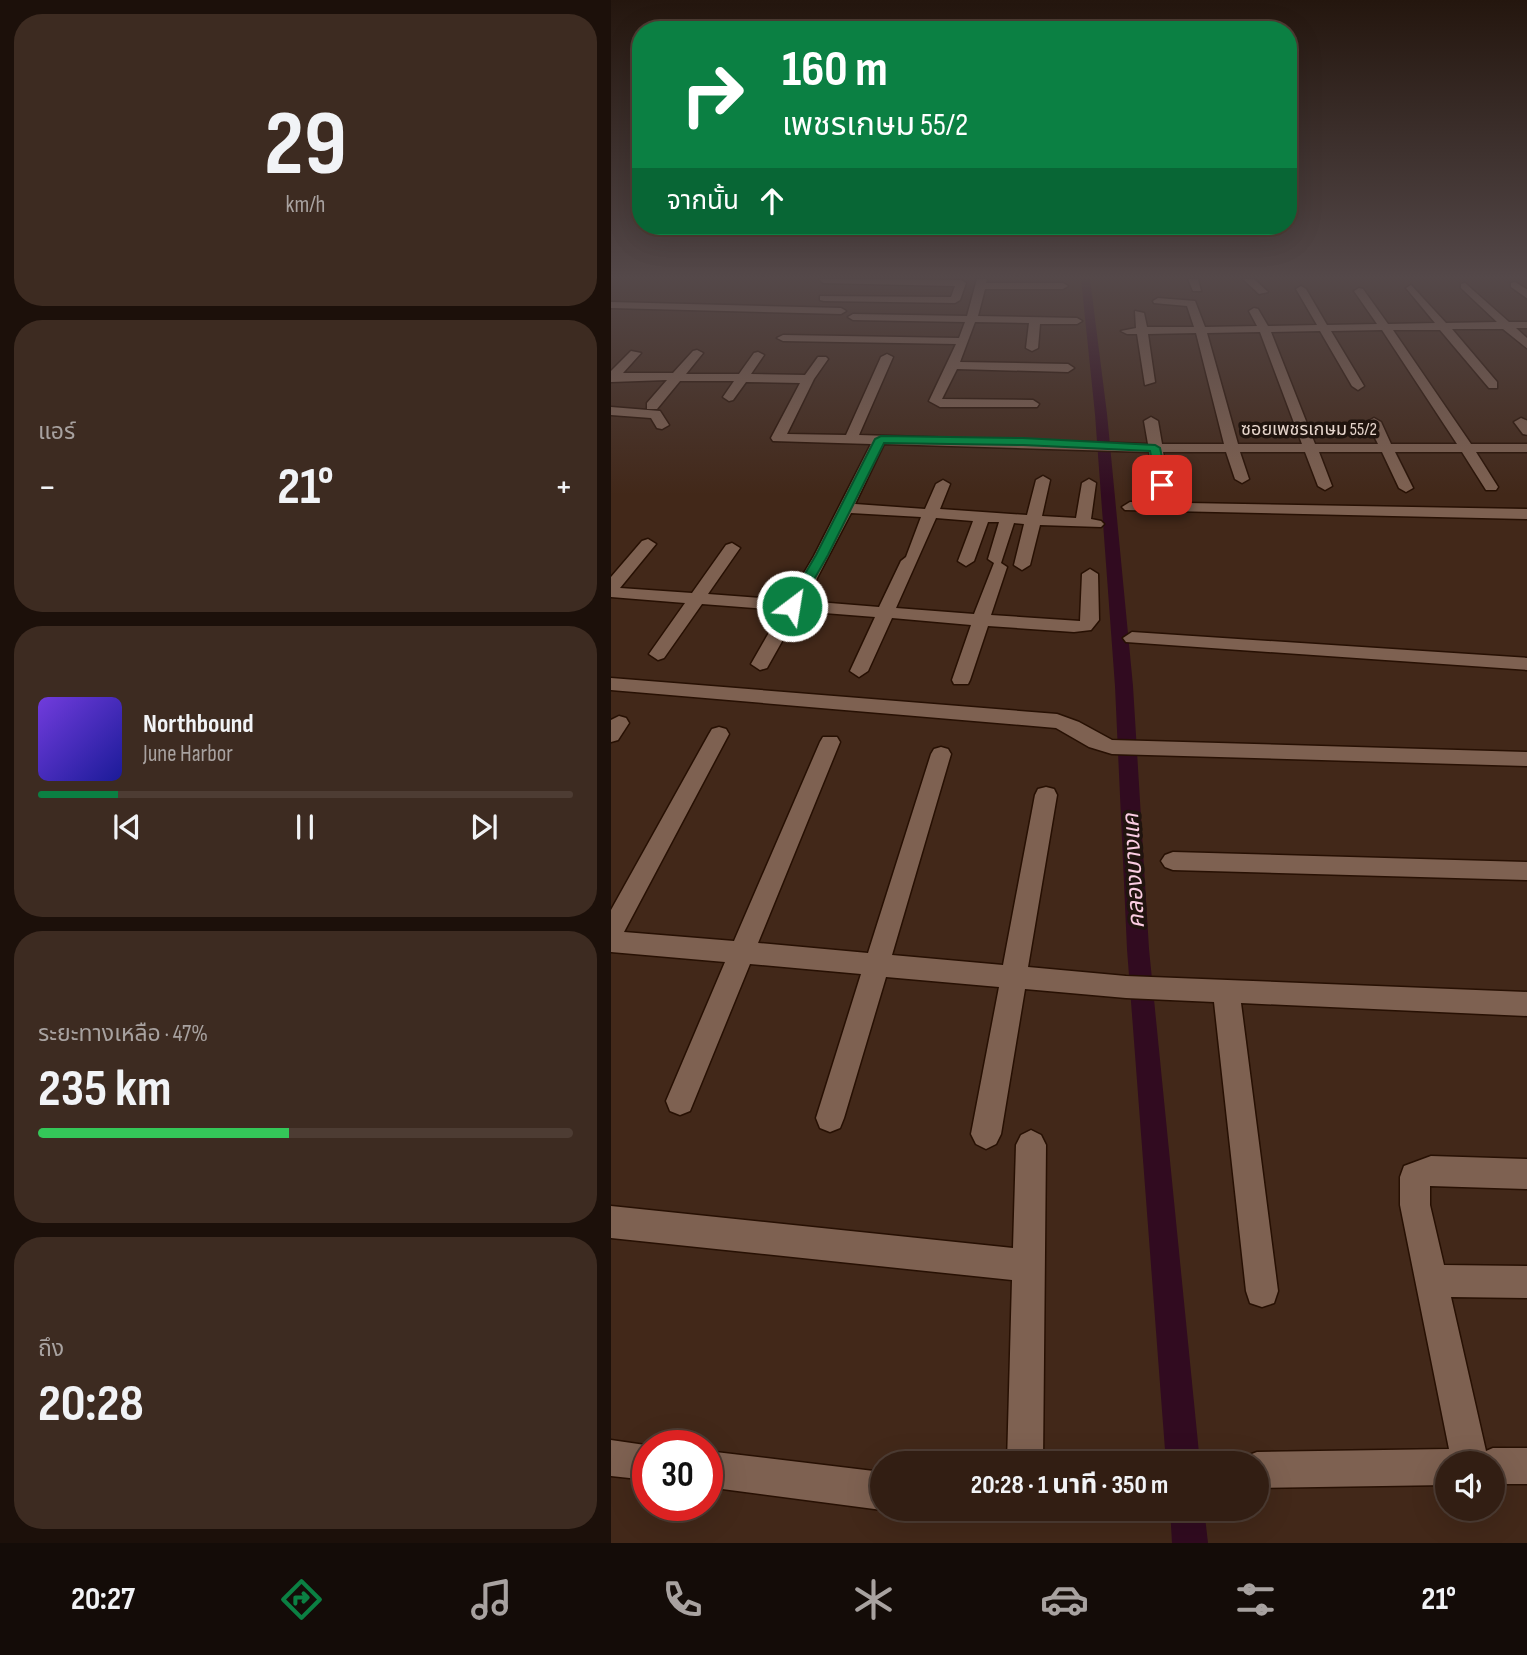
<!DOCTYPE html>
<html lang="th">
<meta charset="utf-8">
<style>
body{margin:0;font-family:"Sofia Sans Condensed","Noto Sans Thai",sans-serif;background:#3d2b21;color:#f1f3f6;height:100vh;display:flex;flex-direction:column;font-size:26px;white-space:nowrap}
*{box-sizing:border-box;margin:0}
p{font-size:23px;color:#a8a2a0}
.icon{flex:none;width:38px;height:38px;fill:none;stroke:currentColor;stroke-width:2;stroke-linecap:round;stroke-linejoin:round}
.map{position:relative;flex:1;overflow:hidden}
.drawer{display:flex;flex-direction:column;gap:14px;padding:14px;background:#1c100a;width:611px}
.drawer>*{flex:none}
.hud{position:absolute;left:21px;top:21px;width:665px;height:214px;border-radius:28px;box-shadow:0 7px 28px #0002,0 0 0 2px #4d3c33;background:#0b8043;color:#fff;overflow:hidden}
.fabs{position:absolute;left:824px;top:1451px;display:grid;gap:14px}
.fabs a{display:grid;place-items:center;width:70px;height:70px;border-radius:50%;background:#321e13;box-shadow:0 7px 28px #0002,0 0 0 2px #4d3c33;font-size:35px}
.speed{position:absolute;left:21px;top:1430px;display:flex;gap:14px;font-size:35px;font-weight:700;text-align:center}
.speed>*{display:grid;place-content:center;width:91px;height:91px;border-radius:50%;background:#321e13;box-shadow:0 7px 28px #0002,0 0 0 2px #4d3c33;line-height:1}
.speed .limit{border:10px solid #d22;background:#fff;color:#111}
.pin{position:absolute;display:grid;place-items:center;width:60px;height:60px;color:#fff;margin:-30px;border-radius:14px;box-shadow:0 4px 10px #0006}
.me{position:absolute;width:77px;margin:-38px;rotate:31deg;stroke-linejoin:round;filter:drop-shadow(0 0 5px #0008)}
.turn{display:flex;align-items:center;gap:24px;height:147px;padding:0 35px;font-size:32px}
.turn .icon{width:91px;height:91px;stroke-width:2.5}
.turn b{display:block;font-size:49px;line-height:60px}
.then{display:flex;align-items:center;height:66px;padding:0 35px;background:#0003;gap:14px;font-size:26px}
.big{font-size:52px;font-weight:700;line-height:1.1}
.drawer .card{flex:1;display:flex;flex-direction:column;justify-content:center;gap:10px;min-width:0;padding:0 24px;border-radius:28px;background:#3d2b21}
.drawer .dial{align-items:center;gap:0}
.dial b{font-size:91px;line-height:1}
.song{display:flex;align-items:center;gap:21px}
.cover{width:84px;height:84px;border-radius:10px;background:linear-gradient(135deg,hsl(260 70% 55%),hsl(240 70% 35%))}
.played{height:7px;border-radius:4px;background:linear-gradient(90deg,#0b8043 15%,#4d3c33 15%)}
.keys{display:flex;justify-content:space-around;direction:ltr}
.heat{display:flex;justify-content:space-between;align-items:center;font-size:38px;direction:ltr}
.charge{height:10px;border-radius:5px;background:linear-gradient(90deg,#34c759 47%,#4d3c33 0)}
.trip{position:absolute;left:259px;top:1451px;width:399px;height:70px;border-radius:35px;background:#321e13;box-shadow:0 7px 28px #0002,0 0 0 2px #4d3c33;font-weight:700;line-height:70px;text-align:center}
.dock{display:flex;height:112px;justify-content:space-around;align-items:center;background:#140c08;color:#a8a2a0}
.dock .icon{width:49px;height:49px}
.dock .on{color:#0b8043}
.dock b{font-size:32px;color:#f1f3f6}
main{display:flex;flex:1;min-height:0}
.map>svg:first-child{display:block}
</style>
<main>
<section class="drawer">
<div class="card dial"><b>29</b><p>km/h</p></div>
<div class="card"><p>แอร์</p>
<div class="heat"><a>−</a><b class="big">21°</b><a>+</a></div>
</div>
<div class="card">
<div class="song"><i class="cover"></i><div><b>Northbound</b><p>June Harbor</p></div></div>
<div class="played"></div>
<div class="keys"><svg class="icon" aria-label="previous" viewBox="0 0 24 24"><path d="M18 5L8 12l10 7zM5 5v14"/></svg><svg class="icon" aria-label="pause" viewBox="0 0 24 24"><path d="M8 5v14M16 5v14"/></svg><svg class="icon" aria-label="next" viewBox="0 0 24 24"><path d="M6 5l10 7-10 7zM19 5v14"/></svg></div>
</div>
<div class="card"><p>ระยะทางเหลือ · 47%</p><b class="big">235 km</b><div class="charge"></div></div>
<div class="card"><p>ถึง</p><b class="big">20:28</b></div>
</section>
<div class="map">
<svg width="917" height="1543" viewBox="0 0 917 1543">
<rect width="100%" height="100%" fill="#422819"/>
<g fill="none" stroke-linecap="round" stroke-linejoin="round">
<g fill="#310b20" fill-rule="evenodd">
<polygon points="470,279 479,279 496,414 522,686 538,949 589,1463 555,1463 516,949 504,686 484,414"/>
<polygon points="559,1508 593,1508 597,1543 561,1543"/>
</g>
<defs>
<g id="minor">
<polygon points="208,279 350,280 355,283 349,300 344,303 213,301 209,300 209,296 340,297 344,286 212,283"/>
<polygon points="366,279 376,279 375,283 452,283 457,286 452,289 374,289 367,316 466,318 471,321 466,324 429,324 427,348 421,351 415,348 418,323 364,322 349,362 457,364 463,368 457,372 346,369 331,399 422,400 428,404 426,407 329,407 318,401 345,344 172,341 166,338 172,335 348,338 354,322 242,320 237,317 242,314 356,316"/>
<polygon points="577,279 587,279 590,291 582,291"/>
<polygon points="632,279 643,279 657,292 648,294"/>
<polygon points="904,282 917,290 917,299 900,287 900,283"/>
<path d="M854 283 898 322H917V328H905L917 339V349L892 329H841L886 382V388H878L829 330H782L860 444H917V452H865L887 487 885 490H875L851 452H784L802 488 795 492 788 488 771 452H708L721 486 714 490 707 486 694 452H629L638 479 631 483 624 479 615 452H552L558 485 551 489 544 485 538 452 273 444 244 504 314 509 325 484 332 480 339 484 329 509 416 515 425 480 432 476 439 480 431 516 465 518 471 483 478 479 485 483 480 519 490 521 493 524 490 527 429 525 419 565 411 570 403 565 413 524 403 523 390 563 396 567 380 615 469 621 471 574 479 569 487 574 488 620 480 630 463 632 377 626 359 680 357 684H343L341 680 360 625 281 618 257 671 248 677 239 671 264 617 188 611 156 668 149 670 140 664 171 610 91 604 53 658 47 660 38 654 74 603 0 597V577L31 541 37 539 45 544 9 588 81 593 115 545 121 543 129 548 97 594 177 600 203 556 260 444 162 441 160 438 189 383 135 382 122 400 118 401 112 397 123 381H69L46 409H36V403L56 380 0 382V371L20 351 30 353 12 373H62L82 351 86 350 92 353 75 374H128L143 353 147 352 153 355 140 374 194 375 207 357H215L217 359 203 379 176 434 235 435 270 357 276 354 282 357 248 435 537 444 533 421 540 417 547 421 551 444H613L585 333 537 334 544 382 534 385 526 334H516L510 331 525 328 524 311 533 313 536 327H583L576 306 543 303 542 301 547 298 584 301 594 327 646 326 638 311 643 308 647 309 657 326 706 325 685 289 690 286 695 289 716 325 766 324 743 291 748 288 752 289 777 324 824 323 795 288 800 285 835 323 886 322 850 288V284ZM771 330 846 444H780L770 422 763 418 756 422 767 444H704L660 332 709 331 741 386 747 390 753 386 720 331ZM649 332 691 444H627L596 333ZM240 513 310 517 295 557 290 561 268 607 194 601ZM325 518 362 521 347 561 355 566 363 561 377 522H388L377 559 383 563 363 614 285 608Z"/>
<polygon points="0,302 230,308 235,311 230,314 0,308"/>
<polygon points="0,407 49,411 58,425 51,429 46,428 40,418 0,415"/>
<polygon points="910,418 917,421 917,435 912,434 903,422"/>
<polygon points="519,502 917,509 917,519 514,510 511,507"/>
<polygon points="521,632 917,658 917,670 515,642 512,638"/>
<polygon points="0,678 446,714 468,722 501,740 917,752 917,766 501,754 478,747 445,728 0,690"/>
<polygon points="8,716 15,718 18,723 7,740 0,742 0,720"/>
<polygon points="108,727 115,729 118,734 13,932 123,941 209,742 212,737 226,737 229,742 147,943 257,953 320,754 323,749 330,747 337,749 340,754 281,955 392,965 424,795 427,789 435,787 443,789 446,795 417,967 515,976 917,992 917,1016 630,1003 667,1291 663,1303 651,1307 639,1303 635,1291 603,1002 515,998 414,989 390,1134 385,1144 375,1149 365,1144 360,1134 388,987 275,977 233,1118 229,1128 219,1132 209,1128 205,1118 250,974 139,964 79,1111 69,1115 59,1111 55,1101 114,962 0,952 0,910 98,734 101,729"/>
<polygon points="562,852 917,862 917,880 562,870 554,867 550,861 554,855"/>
<polygon points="420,1130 430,1135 435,1145 432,1463 396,1463 401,1280 0,1238 0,1206 402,1248 405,1145 410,1135"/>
<polygon points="820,1156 917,1159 917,1189 819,1186 819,1205 833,1265 917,1266 917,1298 840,1297 875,1451 882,1448 917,1448 917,1484 882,1484 882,1463 836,1463 836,1485 646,1488 646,1463 631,1463 633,1457 646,1452 838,1449 789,1205 789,1177 793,1166"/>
<polygon points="0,1440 41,1446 37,1446 37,1480 0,1476"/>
<polygon points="96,1451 271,1472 271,1508 274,1508 271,1510 96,1487"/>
</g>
</defs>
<use href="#minor" stroke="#271003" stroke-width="3"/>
<use href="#minor" fill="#7e6151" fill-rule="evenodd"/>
</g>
<linearGradient id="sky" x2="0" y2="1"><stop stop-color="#24160e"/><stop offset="0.56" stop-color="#544849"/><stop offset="1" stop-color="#544849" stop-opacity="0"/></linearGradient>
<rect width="917" height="495" fill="url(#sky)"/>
<polygon fill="#0b8043" stroke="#07532c" stroke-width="2" points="270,436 412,438 544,445 549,448 557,485 551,489 546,485 539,451 412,445 273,443 217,555 188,606 181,610 177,609 175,606 205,555 264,439"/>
<g text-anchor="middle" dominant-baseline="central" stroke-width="7" stroke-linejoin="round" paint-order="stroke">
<g font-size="18" fill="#e6d5cc" stroke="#20140e">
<text x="698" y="429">ซอยเพชรเกษม 55/2</text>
</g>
<g font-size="23" font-style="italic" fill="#fbcde2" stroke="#20140e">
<text transform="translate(523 871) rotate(-93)">คลองบางแค</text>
</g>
</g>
</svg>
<div class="fabs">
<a><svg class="icon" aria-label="sound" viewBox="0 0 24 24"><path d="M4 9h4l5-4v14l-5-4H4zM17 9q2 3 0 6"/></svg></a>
</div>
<div class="speed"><div class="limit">30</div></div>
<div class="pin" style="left:551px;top:485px;background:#d93025"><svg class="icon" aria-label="arrive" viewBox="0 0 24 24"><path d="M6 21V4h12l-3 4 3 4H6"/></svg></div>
<svg class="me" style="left:181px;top:606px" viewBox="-20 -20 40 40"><circle r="17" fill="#0b8043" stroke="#fff" stroke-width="3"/><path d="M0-11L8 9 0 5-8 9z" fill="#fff"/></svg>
<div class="trip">20:28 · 1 นาที · 350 m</div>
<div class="hud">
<div class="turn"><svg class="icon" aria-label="right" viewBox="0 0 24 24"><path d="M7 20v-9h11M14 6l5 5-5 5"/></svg><div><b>160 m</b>เพชรเกษม 55/2</div></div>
<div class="then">จากนั้น<svg class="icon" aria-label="ahead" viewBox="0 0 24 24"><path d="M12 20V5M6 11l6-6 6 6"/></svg></div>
</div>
</div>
</main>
<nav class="dock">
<b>20:27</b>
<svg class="icon on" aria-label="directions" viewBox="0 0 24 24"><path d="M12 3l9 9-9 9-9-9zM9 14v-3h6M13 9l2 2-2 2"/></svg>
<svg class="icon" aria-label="music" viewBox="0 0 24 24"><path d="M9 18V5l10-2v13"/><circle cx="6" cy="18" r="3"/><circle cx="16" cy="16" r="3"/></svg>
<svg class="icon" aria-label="phone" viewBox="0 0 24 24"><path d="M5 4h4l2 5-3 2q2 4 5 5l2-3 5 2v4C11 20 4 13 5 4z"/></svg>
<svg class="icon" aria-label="climate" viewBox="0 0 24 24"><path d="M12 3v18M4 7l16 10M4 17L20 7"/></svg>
<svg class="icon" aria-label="car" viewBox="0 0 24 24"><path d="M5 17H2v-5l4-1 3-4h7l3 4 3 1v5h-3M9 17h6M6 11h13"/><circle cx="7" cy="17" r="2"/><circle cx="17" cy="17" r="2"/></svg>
<svg class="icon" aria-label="filters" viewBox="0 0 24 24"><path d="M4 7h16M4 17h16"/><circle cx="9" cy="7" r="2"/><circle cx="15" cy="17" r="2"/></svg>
<b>21°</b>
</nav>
